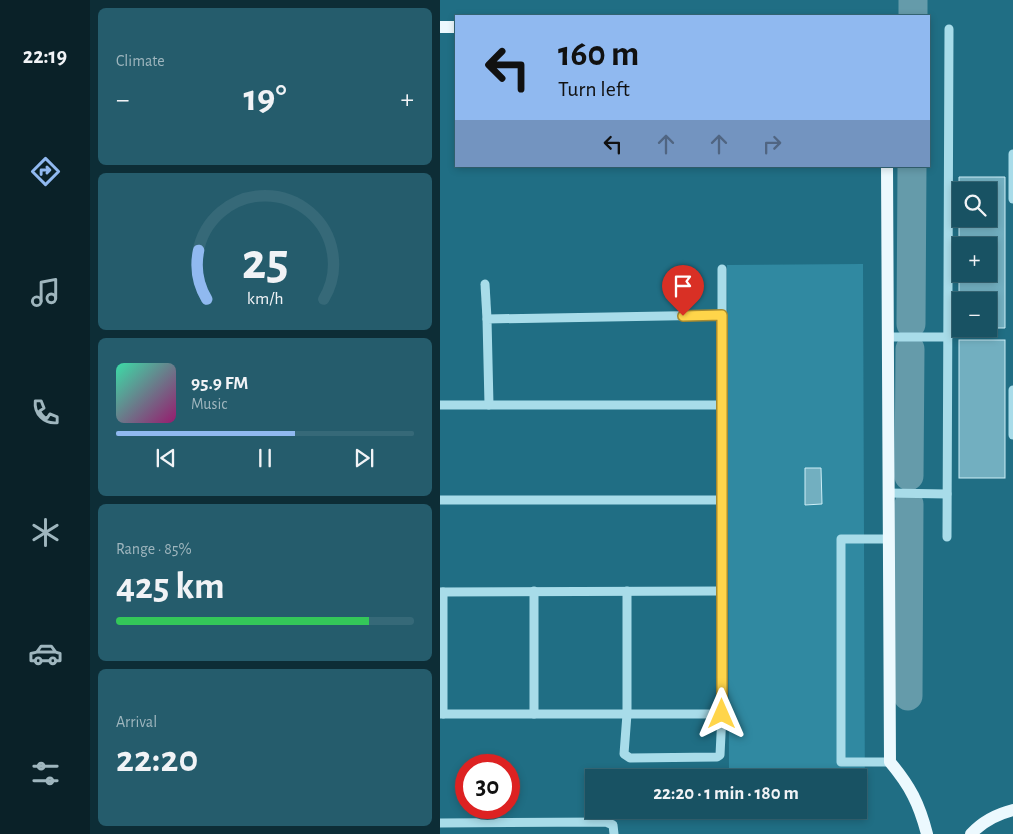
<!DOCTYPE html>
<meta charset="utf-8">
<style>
body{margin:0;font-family:"Alegreya Sans",sans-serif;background:#255c6c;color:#f1f3f6;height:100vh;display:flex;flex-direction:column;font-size:19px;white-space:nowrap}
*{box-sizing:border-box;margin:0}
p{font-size:16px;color:#9fb6be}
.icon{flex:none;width:28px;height:28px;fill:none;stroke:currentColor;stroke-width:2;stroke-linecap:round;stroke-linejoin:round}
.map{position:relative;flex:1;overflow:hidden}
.details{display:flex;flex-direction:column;gap:8px;padding:8px;background:#0d2d36;width:350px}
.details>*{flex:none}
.banner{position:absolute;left:15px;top:15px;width:475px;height:152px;border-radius:0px;box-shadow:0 2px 8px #0003,0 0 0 1px #366978;background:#90b9f0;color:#111;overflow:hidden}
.buttons{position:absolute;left:512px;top:182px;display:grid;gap:10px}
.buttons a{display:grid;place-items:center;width:45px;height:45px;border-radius:0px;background:#185263;box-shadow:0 2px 8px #0003,0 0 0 1px #366978;font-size:25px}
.speed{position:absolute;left:15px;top:754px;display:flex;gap:10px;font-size:25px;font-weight:700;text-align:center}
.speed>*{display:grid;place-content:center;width:65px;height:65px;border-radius:50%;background:#185263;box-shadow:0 2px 8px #0003,0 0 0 1px #366978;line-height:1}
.speed .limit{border:8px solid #d22;background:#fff;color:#111}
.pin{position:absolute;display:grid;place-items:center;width:42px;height:42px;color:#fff;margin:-51px -21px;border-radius:50% 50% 50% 0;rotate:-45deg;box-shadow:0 0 5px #0007}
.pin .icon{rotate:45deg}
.me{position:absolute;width:55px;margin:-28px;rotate:0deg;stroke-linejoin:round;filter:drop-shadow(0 0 4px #0008)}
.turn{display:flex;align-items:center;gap:18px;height:105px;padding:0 20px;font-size:22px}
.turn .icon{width:65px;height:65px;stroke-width:2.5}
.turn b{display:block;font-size:35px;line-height:42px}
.lanes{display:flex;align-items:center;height:48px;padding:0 20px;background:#0003;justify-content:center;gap:25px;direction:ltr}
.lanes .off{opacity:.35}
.big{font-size:38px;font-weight:700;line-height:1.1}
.details .card{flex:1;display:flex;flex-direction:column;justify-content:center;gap:8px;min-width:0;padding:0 18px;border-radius:8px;background:#255c6c}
.details .dial{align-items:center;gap:0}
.dial svg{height:130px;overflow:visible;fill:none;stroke:#366978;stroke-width:7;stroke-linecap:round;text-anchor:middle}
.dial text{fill:#f1f3f6;stroke:none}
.song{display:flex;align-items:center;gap:15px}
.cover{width:60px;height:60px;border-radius:8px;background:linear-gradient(135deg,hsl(160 70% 55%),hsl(320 70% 35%))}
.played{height:5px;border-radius:2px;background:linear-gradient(90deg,#90b9f0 60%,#366978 60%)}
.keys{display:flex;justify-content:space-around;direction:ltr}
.heat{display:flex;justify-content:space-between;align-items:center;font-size:28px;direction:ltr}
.charge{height:8px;border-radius:4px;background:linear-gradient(90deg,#34c759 85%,#366978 0)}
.trip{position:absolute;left:145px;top:769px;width:282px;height:50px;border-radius:0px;background:#185263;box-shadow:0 2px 8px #0003,0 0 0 1px #366978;font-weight:700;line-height:50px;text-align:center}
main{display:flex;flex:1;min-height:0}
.menu{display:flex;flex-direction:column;width:90px;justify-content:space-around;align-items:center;background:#0a2128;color:#9fb6be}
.menu .icon{width:35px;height:35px}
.menu .selected{color:#90b9f0}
.menu b{font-size:22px;color:#f1f3f6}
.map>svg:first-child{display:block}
</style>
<main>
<nav class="menu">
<b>22:19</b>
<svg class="icon selected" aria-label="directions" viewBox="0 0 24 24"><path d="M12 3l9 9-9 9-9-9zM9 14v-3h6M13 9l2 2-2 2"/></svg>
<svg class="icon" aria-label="music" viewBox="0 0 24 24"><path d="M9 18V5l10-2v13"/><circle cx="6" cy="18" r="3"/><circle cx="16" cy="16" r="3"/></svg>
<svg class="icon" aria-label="phone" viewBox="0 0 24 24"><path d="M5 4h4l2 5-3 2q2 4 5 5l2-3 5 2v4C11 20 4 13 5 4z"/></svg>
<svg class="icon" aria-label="climate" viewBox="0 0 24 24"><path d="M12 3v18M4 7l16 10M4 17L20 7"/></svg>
<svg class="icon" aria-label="car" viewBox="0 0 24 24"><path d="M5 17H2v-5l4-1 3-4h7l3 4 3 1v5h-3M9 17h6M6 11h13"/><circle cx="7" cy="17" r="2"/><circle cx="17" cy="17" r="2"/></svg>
<svg class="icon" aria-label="filters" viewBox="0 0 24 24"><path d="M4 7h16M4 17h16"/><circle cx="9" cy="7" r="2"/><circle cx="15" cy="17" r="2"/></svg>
</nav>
<section class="details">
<div class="card"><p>Climate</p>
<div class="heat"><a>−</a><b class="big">19°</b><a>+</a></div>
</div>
<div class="card dial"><svg viewBox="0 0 100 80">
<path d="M14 69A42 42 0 1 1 86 69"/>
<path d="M14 69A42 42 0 0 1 9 39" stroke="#90b9f0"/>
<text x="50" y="56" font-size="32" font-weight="700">25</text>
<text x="50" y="72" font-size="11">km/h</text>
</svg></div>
<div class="card">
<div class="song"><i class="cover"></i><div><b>95.9 FM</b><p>Music</p></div></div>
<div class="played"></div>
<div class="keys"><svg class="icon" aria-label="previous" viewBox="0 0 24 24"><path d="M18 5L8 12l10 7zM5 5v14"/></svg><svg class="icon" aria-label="pause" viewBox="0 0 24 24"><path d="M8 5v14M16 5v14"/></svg><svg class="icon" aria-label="next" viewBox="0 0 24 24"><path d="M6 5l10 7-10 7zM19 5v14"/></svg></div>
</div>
<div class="card"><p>Range · 85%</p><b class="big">425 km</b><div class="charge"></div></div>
<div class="card"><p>Arrival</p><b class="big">22:20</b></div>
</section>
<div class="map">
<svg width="573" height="834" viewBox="0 0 573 834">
<rect width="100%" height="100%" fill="#206e84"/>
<polygon fill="#3089a1" points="423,264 425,813 289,813 289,810 419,810 419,778 289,777 287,265"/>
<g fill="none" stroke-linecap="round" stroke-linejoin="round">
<g stroke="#659baa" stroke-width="29">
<polyline points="473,16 473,0"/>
<polyline points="471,324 472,166"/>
<polyline points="469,476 470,349"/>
<polyline points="468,696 469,504"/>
</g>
</g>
<g fill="#72afc0" stroke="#cceef7" fill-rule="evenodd">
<path d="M519 177H565V328H549V301H521V328H519ZM521 191H549V219H521ZM521 246H549V274H521Z"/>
<rect x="519" y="340" width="46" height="138"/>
<polygon points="365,468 381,468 382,504 365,505"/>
</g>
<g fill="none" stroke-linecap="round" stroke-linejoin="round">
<g stroke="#a8dce9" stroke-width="9">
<polyline points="573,154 573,199"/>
<polyline points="45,284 47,319"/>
<polyline points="448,337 508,337"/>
<polyline points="573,390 573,435"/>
<polyline points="0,405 282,405"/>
<polyline points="49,405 47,319 282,315"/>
<polyline points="448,493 507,494"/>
<polyline points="0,500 282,500"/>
<polyline points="507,537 509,29"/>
<polyline points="448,539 401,539 401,762 450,762"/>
<polyline points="94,591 94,714"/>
<polyline points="187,591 187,714 184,754 190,758 277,757 280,755 282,714 282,269"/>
<polyline points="0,592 282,591"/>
<polyline points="3,592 3,714"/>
<polyline points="0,714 282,714"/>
<polyline points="0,823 166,822 173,825 174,834"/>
</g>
<g stroke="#ecf9fe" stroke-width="12">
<polyline points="0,27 16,27"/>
<path d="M447 166 450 762C470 786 479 803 487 834"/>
<path d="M531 834C542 822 557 814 573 810"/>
</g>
</g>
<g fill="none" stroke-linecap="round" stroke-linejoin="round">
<defs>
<polyline id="route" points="243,316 282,315 282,714"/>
</defs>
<use href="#route" stroke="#a68a30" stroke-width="12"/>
<use href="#route" stroke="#ffd54a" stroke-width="9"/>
</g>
</svg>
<div class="buttons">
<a><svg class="icon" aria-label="search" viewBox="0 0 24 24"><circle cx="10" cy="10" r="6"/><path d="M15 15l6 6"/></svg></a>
<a>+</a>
<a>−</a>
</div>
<div class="speed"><div class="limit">30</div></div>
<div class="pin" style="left:243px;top:316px;background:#d93025"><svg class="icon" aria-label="arrive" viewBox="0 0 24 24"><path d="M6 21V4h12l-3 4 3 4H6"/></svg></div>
<svg class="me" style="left:282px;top:714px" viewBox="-20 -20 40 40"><path d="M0-17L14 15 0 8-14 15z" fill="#ffd54a" stroke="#fff" stroke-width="4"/></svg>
<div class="trip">22:20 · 1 min · 180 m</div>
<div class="banner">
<div class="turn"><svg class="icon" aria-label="left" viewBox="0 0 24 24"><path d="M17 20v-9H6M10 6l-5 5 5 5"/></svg><div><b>160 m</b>Turn left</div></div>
<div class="lanes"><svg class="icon" aria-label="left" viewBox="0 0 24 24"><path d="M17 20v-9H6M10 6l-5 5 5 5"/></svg><svg class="icon off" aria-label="ahead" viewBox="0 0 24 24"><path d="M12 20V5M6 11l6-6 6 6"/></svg><svg class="icon off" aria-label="ahead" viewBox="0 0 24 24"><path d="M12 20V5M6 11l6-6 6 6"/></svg><svg class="icon off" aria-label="right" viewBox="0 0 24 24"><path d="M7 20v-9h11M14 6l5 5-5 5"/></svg></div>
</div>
</div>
</main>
